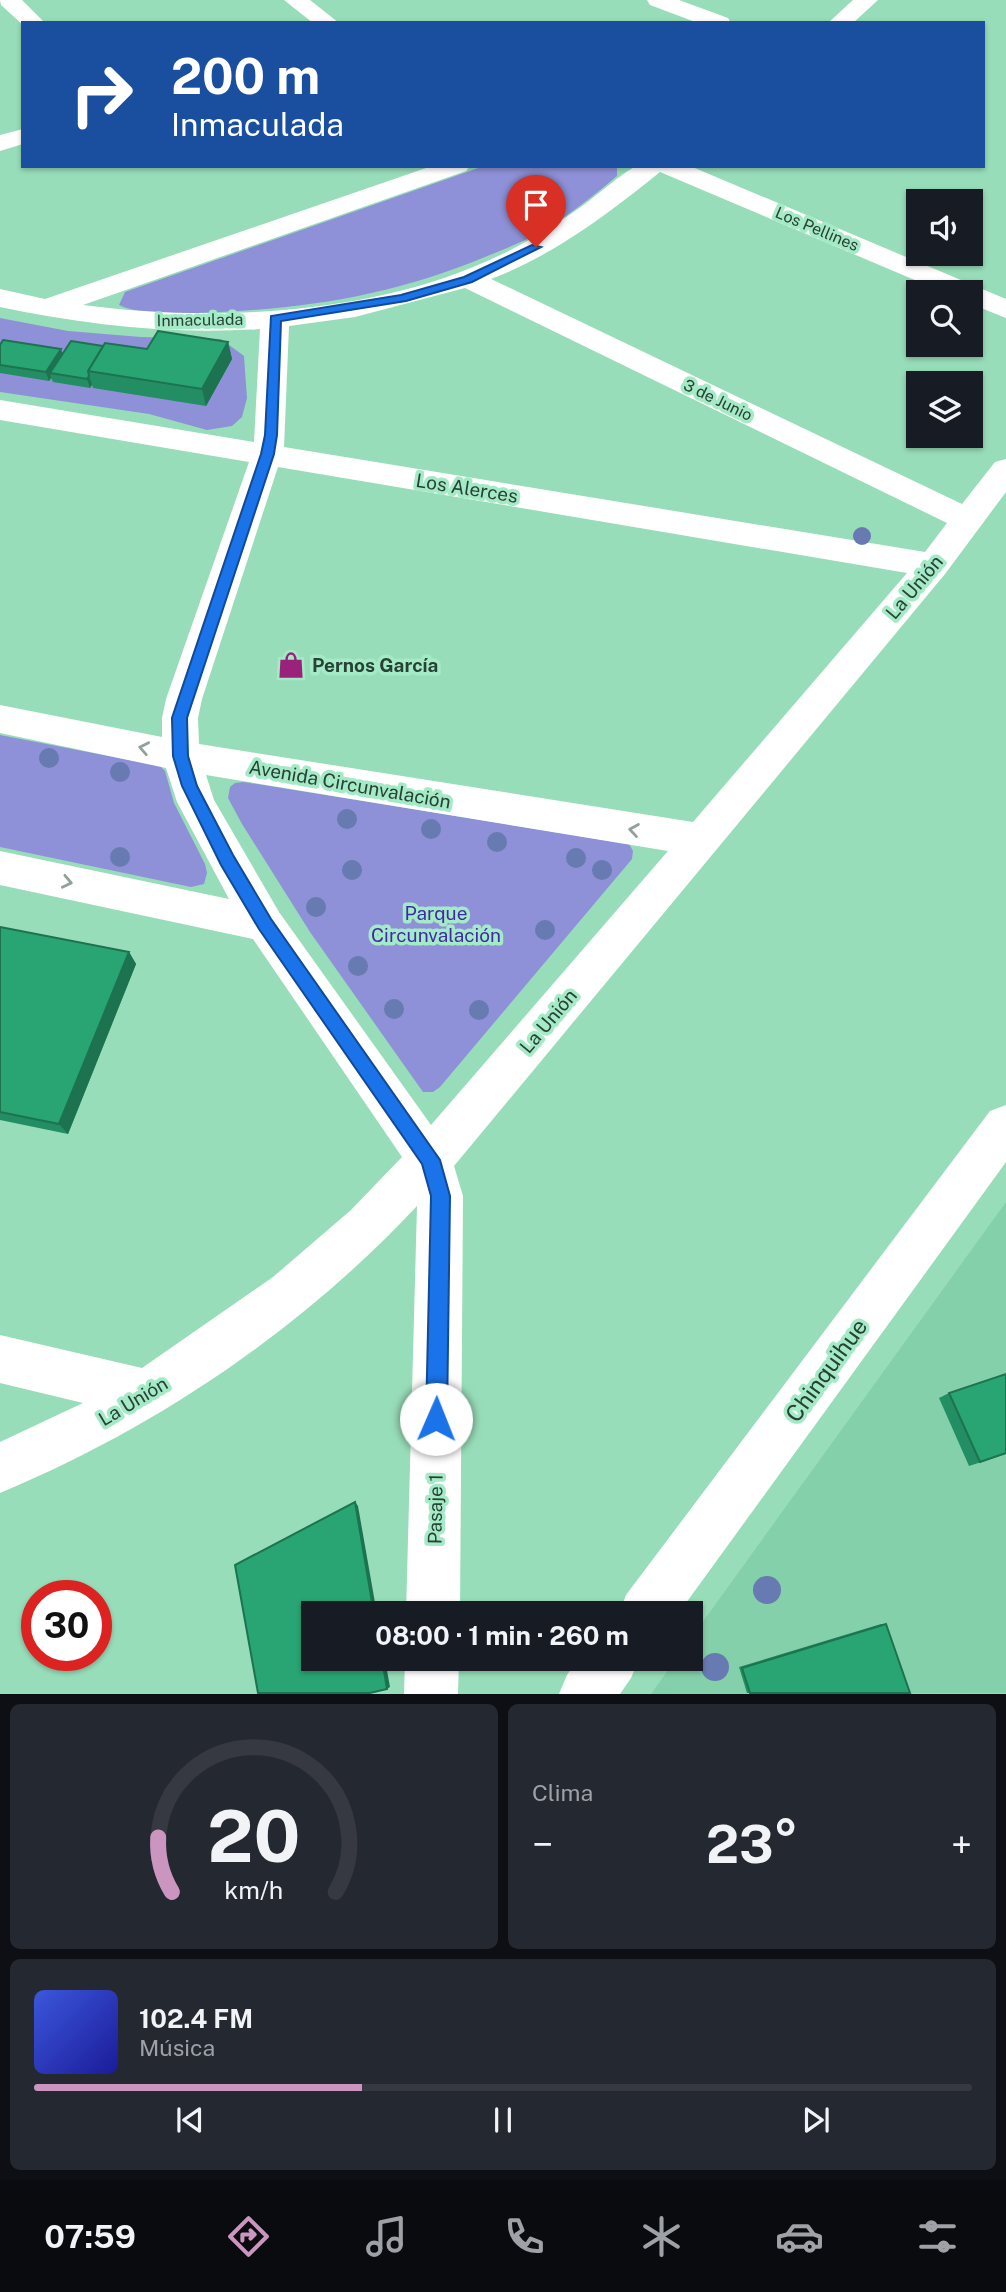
<!DOCTYPE html>
<html lang="es">
<meta charset="utf-8">
<style>
body{margin:0;font-family:"Public Sans",sans-serif;background:#242831;color:#f1f3f6;height:100vh;display:flex;flex-direction:column;font-size:26px;white-space:nowrap}
*{box-sizing:border-box;margin:0}
p{font-size:23px;color:#9ea1a6}
.icon{flex:none;width:38px;height:38px;fill:none;stroke:currentColor;stroke-width:2;stroke-linecap:round;stroke-linejoin:round}
.map{position:relative;height:1694px;overflow:hidden}
.details{display:flex;flex-direction:column;gap:10px;padding:10px;background:#0d0f14;flex:1}
.details>*{flex:none}
.hud{position:absolute;left:21px;top:21px;width:964px;height:147px;border-radius:0px;box-shadow:0 2px 5px #0004;background:#1a4fa0;color:#fff;overflow:hidden}
.tools{position:absolute;left:906px;top:189px;display:grid;gap:14px}
.tools a{display:grid;place-items:center;width:77px;height:77px;border-radius:0px;background:#171b24;box-shadow:0 2px 5px #0004;font-size:35px}
.speed{position:absolute;left:21px;top:1580px;display:flex;gap:14px;font-size:35px;font-weight:700;text-align:center}
.speed>*{display:grid;place-content:center;width:91px;height:91px;border-radius:50%;background:#171b24;box-shadow:0 2px 5px #0004;line-height:1}
.speed .limit{border:10px solid #d22;background:#fff;color:#111}
.pin{position:absolute;display:grid;place-items:center;width:60px;height:60px;color:#fff;margin:-72px -30px;border-radius:50% 50% 50% 0;rotate:-45deg;box-shadow:0 0 7px #0007}
.pin .icon{rotate:45deg}
.me{position:absolute;width:77px;margin:-38px;rotate:1deg;stroke-linejoin:round;filter:drop-shadow(0 0 5px #0008)}
.turn{display:flex;align-items:center;gap:24px;height:147px;padding:0 35px;font-size:32px}
.turn .icon{width:91px;height:91px;stroke-width:2.5}
.turn b{display:block;font-size:49px;line-height:60px}
.big{font-size:52px;font-weight:700;line-height:1.1}
.details .widget{flex:1;display:flex;flex-direction:column;justify-content:center;gap:10px;min-width:0;padding:0 24px;border-radius:10px;background:#242831}
.details .dial{align-items:center;gap:0}
.dial svg{height:182px;overflow:visible;fill:none;stroke:#363941;stroke-width:7;stroke-linecap:round;text-anchor:middle}
.dial text{fill:#f1f3f6;stroke:none}
.song{display:flex;align-items:center;gap:21px}
.cover{width:84px;height:84px;border-radius:10px;background:linear-gradient(135deg,hsl(230 70% 55%),hsl(240 70% 35%))}
.played{height:7px;border-radius:4px;background:linear-gradient(90deg,#ca95bf 35%,#363941 35%)}
.keys{display:flex;justify-content:space-around;direction:ltr}
.heat{display:flex;justify-content:space-between;align-items:center;font-size:38px;direction:ltr}
.details .tiles{flex:1;display:grid;gap:10px;grid-template-columns:1fr 1fr}
.widget:last-child{grid-column:span 2}
.trip{position:absolute;left:301px;top:1601px;width:402px;height:70px;border-radius:0px;background:#171b24;box-shadow:0 2px 5px #0004;font-weight:700;line-height:70px;text-align:center}
.dock{display:flex;height:112px;justify-content:space-around;align-items:center;background:#090b0e;color:#9ea1a6}
.dock .icon{width:49px;height:49px}
.dock .on{color:#ca95bf}
.dock b{font-size:32px;color:#f1f3f6}
.map>svg:first-child{display:block}
</style>
<div class="map">
<svg width="1006" height="1694" viewBox="0 0 1006 1694">
<rect width="100%" height="100%" fill="#98ddb9"/>
<polygon fill="#84d0aa" points="1006,1202 1006,1693 651,1694 676,1659 691,1659 691,1638"/>
<g fill="#8e91d7">
<path d="M484 166H617V176C598 192 578 208 557 222 536 237 509 247 485 257 399 293 313 308 220 312 188 313 148 318 119 305L125 292Z"/>
<polygon points="0,318 68,331 141,337 221,339 244,356 247,398 242,417 232,426 207,430 149,414 0,392"/>
<polygon points="0,735 160,766 165,771 174,803 205,864 207,873 204,884 191,887 0,847"/>
<polygon points="244,782 629,844 633,851 632,859 440,1087 433,1092 423,1092 310,932 242,824 228,798 230,787 235,783"/>
</g>
<g fill="none" stroke-linecap="round" stroke-linejoin="round">
<g fill="#fff" fill-rule="evenodd">
<polygon points="0,0 22,0 45,23 23,25 1,5"/>
<polygon points="284,0 310,0 339,23 313,23"/>
<polygon points="647,0 679,0 728,18 731,23 698,23 650,5"/>
<polygon points="853,0 878,0 853,23 828,23"/>
<polygon points="23,129 23,144 0,151 0,135"/>
<path d="M432 166H470L466 171 83 305C211 322 365 315 485 262 520 247 554 226 585 204 596 196 627 169 637 166 651 162 674 166 690 166L1006 299V318L971 304V292H943L660 172C608 214 554 255 491 279L962 504 995 462 1006 459V492L945 574 454 1166 463 1196 460 1614H406L417 1206C301 1330 156 1428 0 1493V1442L83 1403 0 1383V1335L142 1368 273 1277 351 1210 402 1157 253 939 0 885V851L229 899 177 802 166 768 0 733V705L162 737V718L166 699 249 462 0 420V400L254 442 260 329C172 335 86 325 0 307V289L45 299ZM465 288 947 523 925 552 284 447 289 326 355 317ZM278 467 907 573 693 822 199 744 198 718 202 699ZM206 775 668 851 431 1125 279 912 214 800Z"/>
<polygon points="1006,1105 1006,1162 678,1614 619,1614 626,1595 990,1111"/>
<polygon points="405,1659 459,1659 458,1694 404,1694"/>
<polygon points="578,1659 639,1659 631,1678 620,1694 559,1694 567,1675"/>
</g>
</g>
<g fill="#677ab1">
<circle cx="862" cy="536" r="9"/>
<circle cx="49" cy="758" r="10"/>
<circle cx="120" cy="772" r="10"/>
<circle cx="347" cy="819" r="10"/>
<circle cx="431" cy="829" r="10"/>
<circle cx="497" cy="842" r="10"/>
<circle cx="120" cy="857" r="10"/>
<circle cx="576" cy="858" r="10"/>
<circle cx="352" cy="870" r="10"/>
<circle cx="602" cy="870" r="10"/>
<circle cx="316" cy="907" r="10"/>
<circle cx="545" cy="930" r="10"/>
<circle cx="358" cy="966" r="10"/>
<circle cx="394" cy="1009" r="10"/>
<circle cx="479" cy="1010" r="10"/>
<circle cx="767" cy="1590" r="14"/>
<circle cx="715" cy="1667" r="14"/>
</g>
<g fill="#238d63">
<polygon points="228,342 232,359 206,406 93,388 92,385 90,388 53,382 51,378 49,381 0,373 0,345 62,354 103,346 147,349"/>
<polygon points="0,927 129,952 136,964 68,1134 0,1120"/>
<polygon points="949,1393 1006,1454 969,1466 939,1398"/>
<polygon points="881,1624 886,1624 910,1693 747,1693 739,1667"/>
</g>
<g fill="#1d7350">
<polygon points="228,342 232,359 206,406 202,389"/>
<polygon points="61,349 64,358 50,373 51,378 49,381 46,372"/>
<polygon points="89,376 92,384 90,388 87,379"/>
<polygon points="129,952 136,964 68,1134 59,1124"/>
<polygon points="355,1502 358,1506 377,1614 374,1614"/>
<polygon points="382,1659 385,1659 390,1687 387,1689"/>
</g>
<g fill="#29a473" stroke="#1d7350" stroke-width="2">
<polygon points="158,331 228,342 202,389 88,371 105,343 147,349"/>
<polygon points="3,340 61,349 46,372 0,365 0,345"/>
<polygon points="71,341 103,346 88,371 89,376 87,379 50,373"/>
<polygon points="0,927 129,952 59,1124 0,1112"/>
<polygon points="1006,1374 1006,1453 980,1462 949,1393"/>
<polygon points="355,1502 374,1614 313,1614 313,1659 382,1659 387,1689 370,1693 258,1693 235,1565"/>
<polygon points="886,1624 910,1693 750,1693 742,1668"/>
</g>
<defs><path id="oneway-chevron" d="M-2-3.5L2.5 0L-2 3.5" fill="none" stroke-width="1.6" stroke-linecap="round" stroke-linejoin="round" transform="scale(1.75)"/></defs>
<g stroke="#92a09a">
<use href="#oneway-chevron" transform="translate(144 748) rotate(-169)"/>
<use href="#oneway-chevron" transform="translate(634 830) rotate(-171)"/>
<use href="#oneway-chevron" transform="translate(67 882) rotate(12)"/>
</g>
<polygon fill="#1a73e8" stroke="#114b97" stroke-width="2" points="532,245 541,247 472,282 406,301 281,321 277,435 274,454 187,718 188,756 197,786 233,855 271,919 440,1160 450,1196 447,1419 444,1426 436,1429 429,1426 426,1419 431,1196 422,1164 259,929 221,865 182,786 173,756 172,718 261,454 265,435 271,316 401,295 464,277"/>
<defs>
<symbol id="shop-bare" viewBox="-9 -9 18 18"><path d="M-5-2.5h2.3a2.7 3.5 0 0 1 5.4 0H5L5.5 6h-11ZM-1.5-2.5h3a1.5 2.3 0 0 0-3 0Z" fill="#9b227b" stroke="#a5eac6" stroke-width="2.5" paint-order="stroke"/></symbol>
</defs>
<g fill-rule="evenodd">
<use href="#shop-bare" x="272" y="646" width="38" height="38"/>
</g>
<g text-anchor="middle" dominant-baseline="central" stroke-width="7" stroke-linejoin="round" paint-order="stroke">
<g font-size="16" fill="#264234" stroke="#a5eac6">
<text transform="translate(817 229) rotate(23)">Los Pellines</text>
<text transform="translate(200 320) rotate(-1)">Inmaculada</text>
<text transform="translate(718 400) rotate(26)">3 de Junio</text>
</g>
<g font-size="19" fill="#264234" stroke="#a5eac6">
<text transform="translate(467 488) rotate(9)">Los Alerces</text>
<text transform="translate(914 587) rotate(-50)">La Unión</text>
<text transform="translate(350 784) rotate(10)">Avenida Circunvalación</text>
<text transform="translate(548 1021) rotate(-50)">La Unión</text>
<text transform="translate(133 1401) rotate(-31)">La Unión</text>
<text transform="translate(435 1509) rotate(-89)">Pasaje 1</text>
</g>
<g font-size="19" font-weight="bold" fill="#264234" stroke="#a5eac6" text-anchor="start">
<text x="312" y="665">Pernos García</text>
</g>
<g font-size="19" fill="#3f29aa" stroke="#a5eac6">
<text x="436" y="913">Parque<tspan x="436" dy="22">Circunvalación</tspan></text>
</g>
<g font-size="23" fill="#264234" stroke="#a5eac6">
<text transform="translate(826 1370) rotate(-54)">Chinquihue</text>
</g>
</g>
</svg>
<div class="tools">
<a><svg class="icon" aria-label="sound" viewBox="0 0 24 24"><path d="M4 9h4l5-4v14l-5-4H4zM17 9q2 3 0 6"/></svg></a>
<a><svg class="icon" aria-label="search" viewBox="0 0 24 24"><circle cx="10" cy="10" r="6"/><path d="M15 15l6 6"/></svg></a>
<a><svg class="icon" aria-label="layers" viewBox="0 0 24 24"><path d="M12 4l9 5-9 5-9-5zM3 14l9 5 9-5"/></svg></a>
</div>
<div class="speed"><div class="limit">30</div></div>
<div class="pin" style="left:536px;top:247px;background:#d93025"><svg class="icon" aria-label="arrive" viewBox="0 0 24 24"><path d="M6 21V4h12l-3 4 3 4H6"/></svg></div>
<svg class="me" style="left:436px;top:1419px" viewBox="-20 -20 40 40"><circle r="19" fill="#fff"/><path d="M0-13L10 11 0 6-10 11z" fill="#1a73e8"/></svg>
<div class="trip">08:00 · 1 min · 260 m</div>
<div class="hud">
<div class="turn"><svg class="icon" aria-label="right" viewBox="0 0 24 24"><path d="M7 20v-9h11M14 6l5 5-5 5"/></svg><div><b>200 m</b>Inmaculada</div></div>
</div>
</div>
<section class="details">
<div class="tiles">
<div class="widget dial"><svg viewBox="0 0 100 80">
<path d="M14 69A42 42 0 1 1 86 69"/>
<path d="M14 69A42 42 0 0 1 8 45" stroke="#ca95bf"/>
<text x="50" y="56" font-size="32" font-weight="700">20</text>
<text x="50" y="72" font-size="11">km/h</text>
</svg></div>
<div class="widget"><p>Clima</p>
<div class="heat"><a>−</a><b class="big">23°</b><a>+</a></div>
</div>
<div class="widget">
<div class="song"><i class="cover"></i><div><b>102.4 FM</b><p>Música</p></div></div>
<div class="played"></div>
<div class="keys"><svg class="icon" aria-label="previous" viewBox="0 0 24 24"><path d="M18 5L8 12l10 7zM5 5v14"/></svg><svg class="icon" aria-label="pause" viewBox="0 0 24 24"><path d="M8 5v14M16 5v14"/></svg><svg class="icon" aria-label="next" viewBox="0 0 24 24"><path d="M6 5l10 7-10 7zM19 5v14"/></svg></div>
</div>
</div>
</section>
<nav class="dock">
<b>07:59</b>
<svg class="icon on" aria-label="directions" viewBox="0 0 24 24"><path d="M12 3l9 9-9 9-9-9zM9 14v-3h6M13 9l2 2-2 2"/></svg>
<svg class="icon" aria-label="music" viewBox="0 0 24 24"><path d="M9 18V5l10-2v13"/><circle cx="6" cy="18" r="3"/><circle cx="16" cy="16" r="3"/></svg>
<svg class="icon" aria-label="phone" viewBox="0 0 24 24"><path d="M5 4h4l2 5-3 2q2 4 5 5l2-3 5 2v4C11 20 4 13 5 4z"/></svg>
<svg class="icon" aria-label="climate" viewBox="0 0 24 24"><path d="M12 3v18M4 7l16 10M4 17L20 7"/></svg>
<svg class="icon" aria-label="car" viewBox="0 0 24 24"><path d="M5 17H2v-5l4-1 3-4h7l3 4 3 1v5h-3M9 17h6M6 11h13"/><circle cx="7" cy="17" r="2"/><circle cx="17" cy="17" r="2"/></svg>
<svg class="icon" aria-label="filters" viewBox="0 0 24 24"><path d="M4 7h16M4 17h16"/><circle cx="9" cy="7" r="2"/><circle cx="15" cy="17" r="2"/></svg>
</nav>
